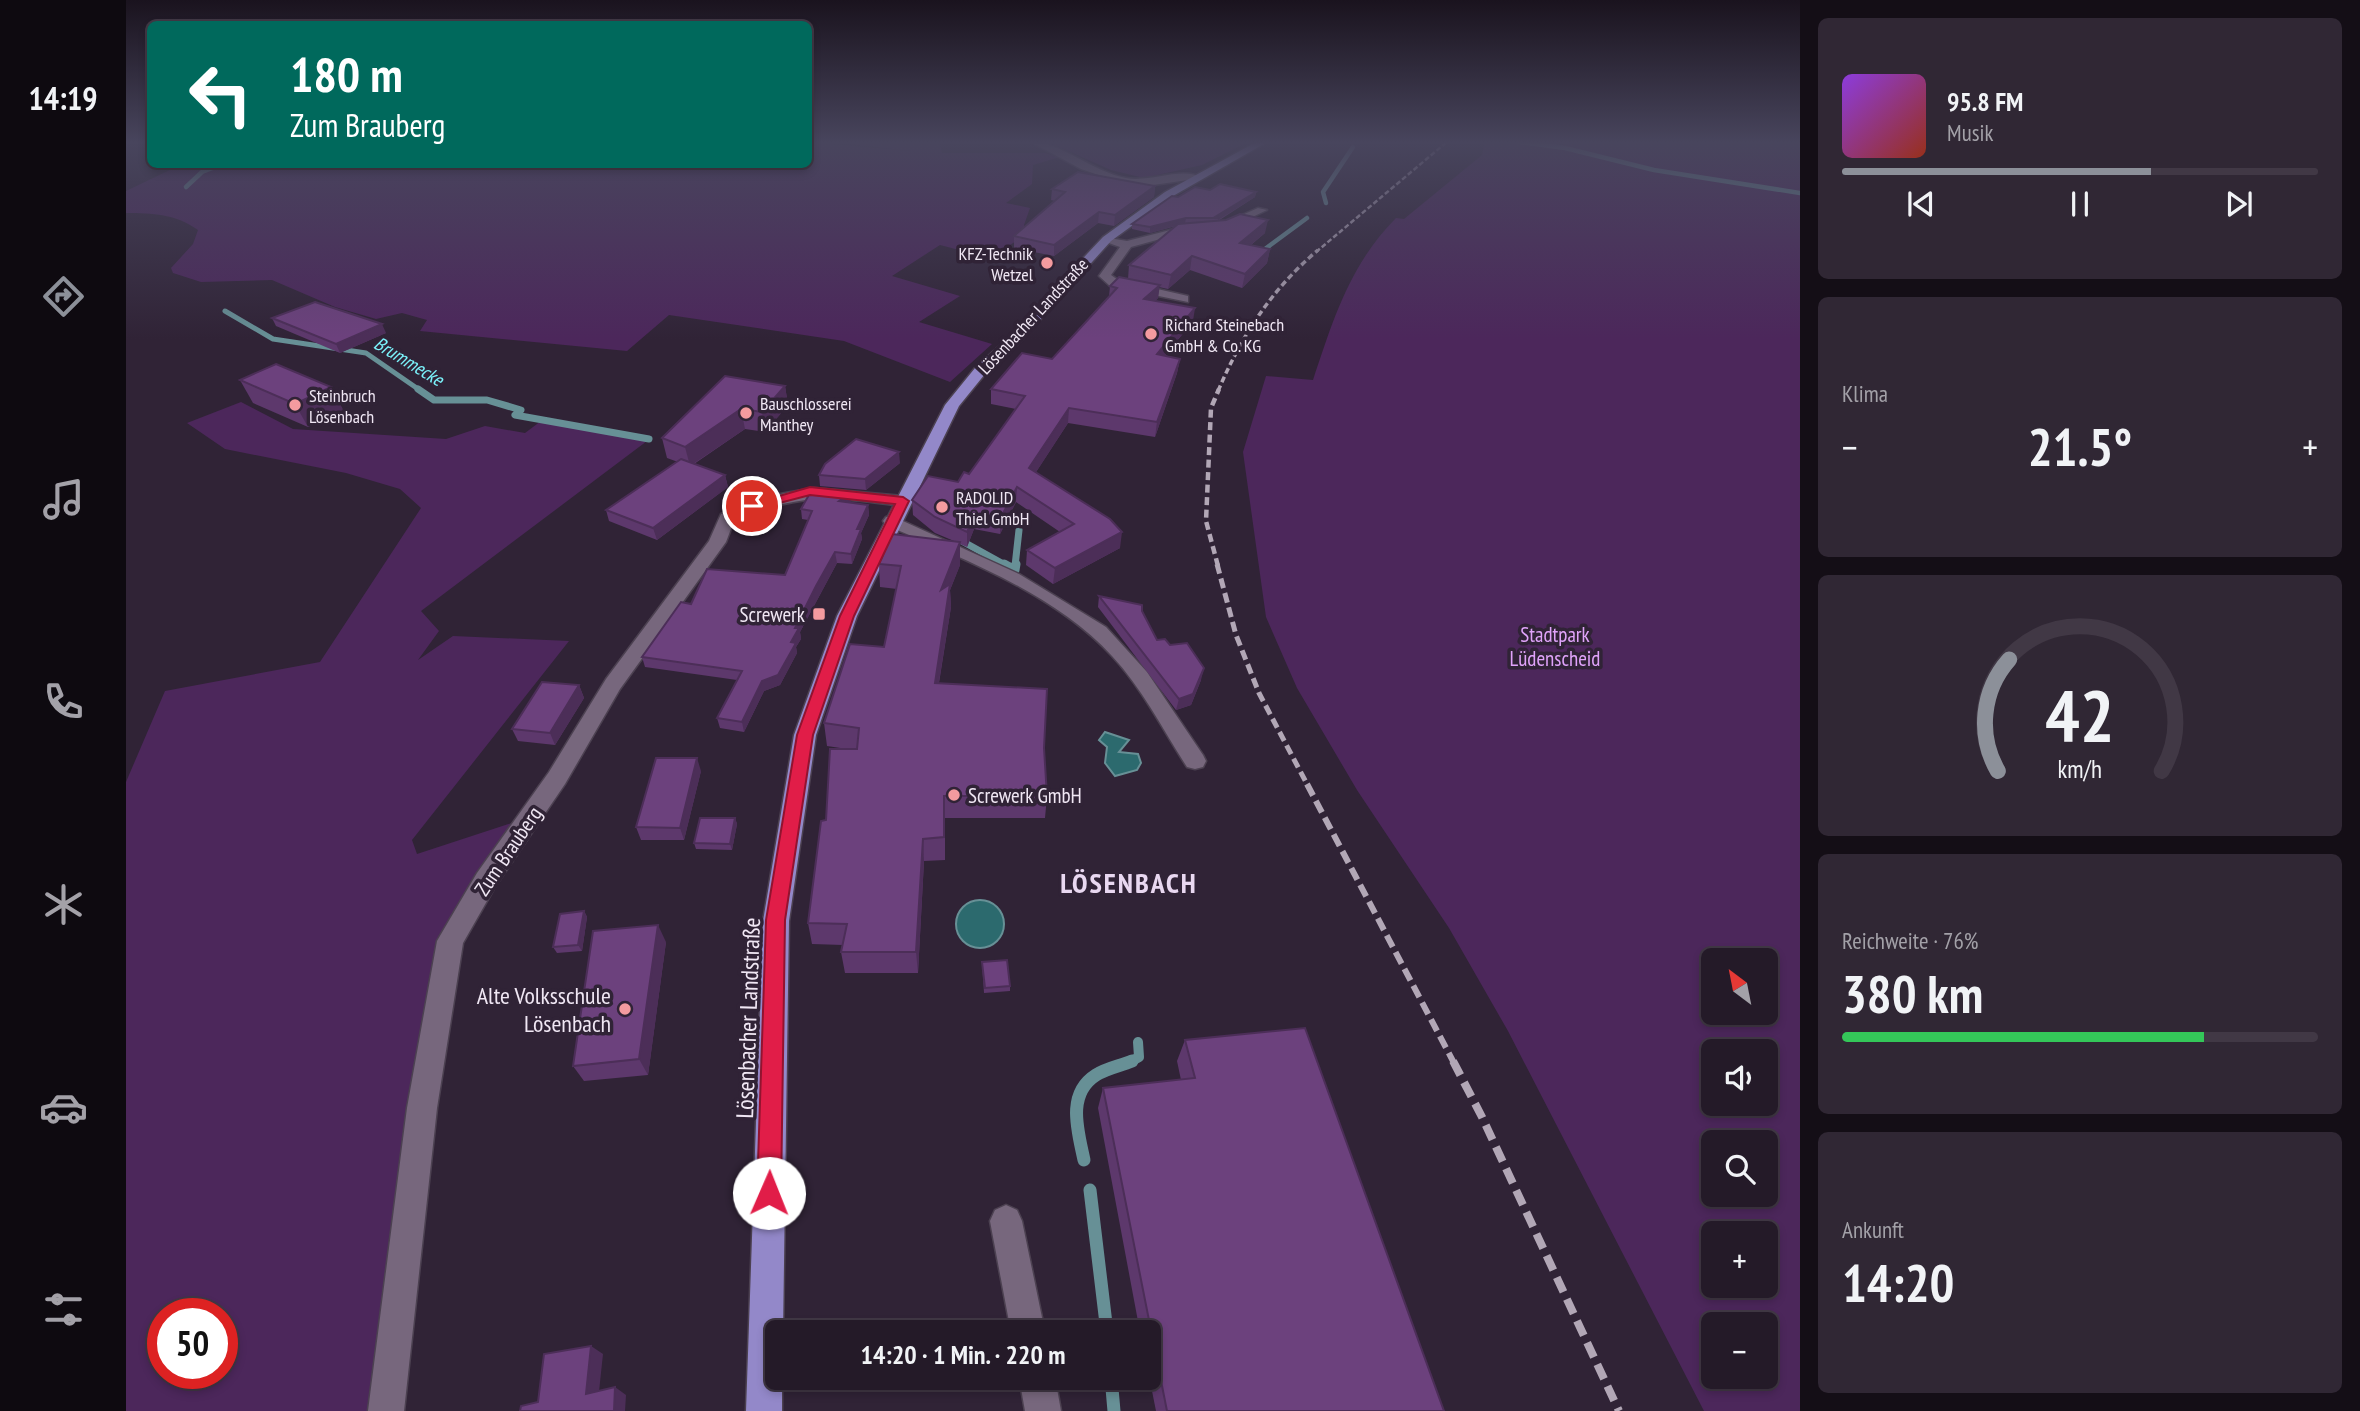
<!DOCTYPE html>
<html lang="de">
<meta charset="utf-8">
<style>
body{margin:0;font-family:"PT Sans Narrow",sans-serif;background:#302734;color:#f1f3f6;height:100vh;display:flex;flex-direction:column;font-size:26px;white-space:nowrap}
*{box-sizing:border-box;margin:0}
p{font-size:23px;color:#a3a1a8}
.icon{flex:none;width:38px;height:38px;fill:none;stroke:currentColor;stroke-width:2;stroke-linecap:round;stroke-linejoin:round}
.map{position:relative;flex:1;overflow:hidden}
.side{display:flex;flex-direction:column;gap:18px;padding:18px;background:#140e16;width:560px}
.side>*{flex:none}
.hud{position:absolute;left:21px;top:21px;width:665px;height:147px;border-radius:10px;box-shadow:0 4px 10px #0003,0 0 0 2px #413845;background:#00695c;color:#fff;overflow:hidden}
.needle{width:46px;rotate:328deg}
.buttons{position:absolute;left:1575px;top:948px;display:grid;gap:14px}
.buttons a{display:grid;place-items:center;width:77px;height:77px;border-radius:10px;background:#241a28;box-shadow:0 4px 10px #0003,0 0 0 2px #413845;font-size:35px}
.speed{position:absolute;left:21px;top:1298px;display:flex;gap:14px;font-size:35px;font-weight:700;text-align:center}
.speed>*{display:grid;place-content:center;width:91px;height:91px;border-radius:50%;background:#241a28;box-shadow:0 4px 10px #0003,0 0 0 2px #413845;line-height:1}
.speed .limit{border:10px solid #d22;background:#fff;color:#111}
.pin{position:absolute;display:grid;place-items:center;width:60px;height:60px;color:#fff;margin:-30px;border:4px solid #fff;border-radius:50%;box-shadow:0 2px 7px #0007}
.me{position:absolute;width:77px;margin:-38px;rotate:1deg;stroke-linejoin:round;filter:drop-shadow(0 0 5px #0008)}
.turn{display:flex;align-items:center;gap:24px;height:147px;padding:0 28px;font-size:32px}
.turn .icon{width:91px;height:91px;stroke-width:2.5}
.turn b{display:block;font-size:49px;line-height:60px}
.big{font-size:52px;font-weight:700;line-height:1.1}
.side .card{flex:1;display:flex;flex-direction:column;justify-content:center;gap:10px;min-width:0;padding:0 24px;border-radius:10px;background:#302734}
.side .dial{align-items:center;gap:0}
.dial svg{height:182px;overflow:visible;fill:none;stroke:#413845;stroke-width:7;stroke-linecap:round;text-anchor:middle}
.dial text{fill:#f1f3f6;stroke:none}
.song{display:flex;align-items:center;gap:21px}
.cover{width:84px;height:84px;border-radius:10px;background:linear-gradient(135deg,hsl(270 70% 55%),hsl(10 70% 35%))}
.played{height:7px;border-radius:4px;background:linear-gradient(90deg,#8c9099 65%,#413845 65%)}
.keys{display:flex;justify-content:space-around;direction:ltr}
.heat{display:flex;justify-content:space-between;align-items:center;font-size:38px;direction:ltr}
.charge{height:10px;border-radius:5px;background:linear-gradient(90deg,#34c759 76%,#413845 0)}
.trip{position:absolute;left:639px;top:1320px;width:396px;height:70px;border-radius:10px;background:#241a28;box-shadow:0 4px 10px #0003,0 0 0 2px #413845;font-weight:700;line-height:70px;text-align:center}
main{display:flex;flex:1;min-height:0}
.tab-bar{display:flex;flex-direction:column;width:126px;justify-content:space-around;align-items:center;background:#0e0a10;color:#a3a1a8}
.tab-bar .icon{width:49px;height:49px}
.tab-bar .selected{color:#8c9099}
.tab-bar b{font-size:32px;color:#f1f3f6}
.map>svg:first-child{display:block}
</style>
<main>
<nav class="tab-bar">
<b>14:19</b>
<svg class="icon selected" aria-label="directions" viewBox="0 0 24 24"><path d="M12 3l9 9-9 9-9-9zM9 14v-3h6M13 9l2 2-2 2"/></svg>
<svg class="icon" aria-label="music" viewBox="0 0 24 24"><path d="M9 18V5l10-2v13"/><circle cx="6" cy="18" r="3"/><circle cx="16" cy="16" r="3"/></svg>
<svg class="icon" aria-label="phone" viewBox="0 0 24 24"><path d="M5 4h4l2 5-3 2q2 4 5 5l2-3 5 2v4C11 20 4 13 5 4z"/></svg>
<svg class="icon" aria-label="climate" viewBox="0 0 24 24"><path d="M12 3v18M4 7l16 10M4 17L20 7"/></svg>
<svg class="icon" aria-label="car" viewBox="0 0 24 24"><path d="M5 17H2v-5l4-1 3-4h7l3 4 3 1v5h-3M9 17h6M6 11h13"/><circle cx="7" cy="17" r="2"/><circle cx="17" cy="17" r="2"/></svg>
<svg class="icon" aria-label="filters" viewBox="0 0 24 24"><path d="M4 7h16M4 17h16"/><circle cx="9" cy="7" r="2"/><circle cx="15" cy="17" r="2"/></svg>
</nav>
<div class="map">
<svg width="1674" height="1411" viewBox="0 0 1674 1411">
<rect width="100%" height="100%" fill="#302336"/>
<g fill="#4c275b" fill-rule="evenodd">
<path d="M696 141H810L814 144 816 153H919L934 157 907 165 906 184 880 203 904 208 898 225 901 234 864 258 814 245 766 276 834 296 793 322 866 344 824 382 718 341 543 315 501 351 294 331 301 320 276 313 250 319 209 307 146 280 75 282 47 273 45 268 67 244 72 230C50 214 26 213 0 213V191L48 168 64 164H682L683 142 785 151Z"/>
<polygon points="920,141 1124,141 1076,165 1018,178 985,170"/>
<path d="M1359 141 1438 145 1433 141H1674V1411H1578L1382 1031 1323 928 1231 790 1171 688 1140 617 1117 452 1140 376 1187 380C1207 320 1224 264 1270 218L1278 219 1356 155ZM1587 961H1640V1013H1587ZM1587 1052H1640V1104H1587ZM1587 1143H1640V1195H1587ZM1587 1234H1640V1286H1587ZM1587 1325H1640V1377H1587Z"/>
<path d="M115 402 167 429 320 439 359 426 399 433 415 421 521 441 295 611 313 631 292 660 327 636 443 641 286 840 291 854 392 821 311 939 282 1111 249 1411H0V782L39 691 194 662 295 508 274 489 220 473 99 449 61 423ZM37 1314H96V1374H37Z"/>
</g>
<g fill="#2c6a6e" stroke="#679096" stroke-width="2">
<polygon points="979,732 1003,740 993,752 1012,754 1015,763 1011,770 989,776 979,763 981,747 973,740"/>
<circle cx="854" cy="924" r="24"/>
</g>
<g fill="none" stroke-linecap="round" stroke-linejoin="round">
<g stroke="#679096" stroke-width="4.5">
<polyline points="1388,141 1439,148 1528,170 1674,193"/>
<polyline points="60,187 76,172 97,164"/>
<polyline points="1200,203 1197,192 1227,147"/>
<polyline points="1139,249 1181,218"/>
</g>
<polyline stroke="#679096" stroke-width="5" points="99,311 147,339 240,353 295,391"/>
<g stroke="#679096" stroke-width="7">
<polyline points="292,389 308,400 361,400 395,410 389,415 523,439"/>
<polyline points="834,540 881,566"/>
<polyline points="889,566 893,530"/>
</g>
<polyline stroke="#679096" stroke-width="9" points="878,564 889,570 890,564"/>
<polyline stroke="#679096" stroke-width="10" points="1002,1063 1013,1057 1012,1042"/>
<g stroke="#679096" stroke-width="13">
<path d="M958 1160C952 1131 940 1094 970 1075 981 1068 994 1066 1006 1061"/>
<polyline points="964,1190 981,1332"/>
<polyline points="985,1377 988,1411"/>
</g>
<defs>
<g id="minor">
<path d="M903 141C933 141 967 172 1000 178 1023 183 1057 166 1076 178L1020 186 999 184 955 169Z"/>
<polygon points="1132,208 1141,210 1097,231 1060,232 1005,247 985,275 992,280 1062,296 1062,302 984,286 973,276 994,247 977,241 977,237 1001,241 1060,226 1091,226"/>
<path d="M688 488 777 496 785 501 777 506C709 497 673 492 608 521L600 542 494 689 439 784 369 887 337 943 311 1108 278 1411H242L281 1108 311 941 351 873 423 772 480 679 583 541 595 514 643 496Z"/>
<path d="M766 516 893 574 980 627 1021 672 1077 755 1080 761 1077 767 1069 769 1061 767C1037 730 1016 688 986 656 928 593 837 559 760 525L757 521 760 517Z"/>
<polygon points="880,1205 891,1210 896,1221 919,1332 885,1332 864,1221 869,1210"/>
<polygon points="893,1377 929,1377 935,1411 899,1411"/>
</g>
<polygon id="major" points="1132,141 1143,141 1047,196 985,241 893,343 859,374 833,406 731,616 690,735 663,921 657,1332 651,1332 651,1377 656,1377 656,1411 620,1411 637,921 668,735 711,616 819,405 849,368 883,337 977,237 1039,192"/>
</defs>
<use href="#minor" stroke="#4c4151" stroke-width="3"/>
<use href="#major" stroke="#4c4151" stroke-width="3"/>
<use href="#minor" fill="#77677d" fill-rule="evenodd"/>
<use href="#major" fill="#9388c9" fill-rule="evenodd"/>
<polyline stroke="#b2a7b6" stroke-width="2.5" stroke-dasharray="5 2.5" stroke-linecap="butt" points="1190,252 1322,141"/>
<path stroke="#b2a7b6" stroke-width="3.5" stroke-dasharray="6 3.5" stroke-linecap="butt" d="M1092 391C1116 335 1145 290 1192 250"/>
<polyline stroke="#b2a7b6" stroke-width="4.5" stroke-dasharray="8 4.5" stroke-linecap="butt" points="1092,566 1080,521 1085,408 1093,389"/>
<polyline stroke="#b2a7b6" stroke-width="5" stroke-dasharray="10 5" stroke-linecap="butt" points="1091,564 1110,635 1133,693 1182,786"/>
<polyline stroke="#b2a7b6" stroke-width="6" stroke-dasharray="13 6" stroke-linecap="butt" points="1181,784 1328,1063"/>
<polyline stroke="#b2a7b6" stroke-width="8" stroke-dasharray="16 8" stroke-linecap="butt" points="1327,1061 1356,1117 1493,1411"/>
</g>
<g fill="#5d386c">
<polygon points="1029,186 1028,197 988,226 972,223 928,256 888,248 888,236 929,201 925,200 926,189"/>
<polygon points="1084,190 1130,192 1129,197 1092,221 1139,233 1125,245 1144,249 1141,263 1116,288 1064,270 1042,289 1033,287 1032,298 1029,301 1067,321 1039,356 1054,359 1051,373 1029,437 942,423 910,472 994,548 927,584 900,565 901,550 934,532 890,502 874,534 848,529 841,547 834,544 834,565 824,590 825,607 813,683 918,748 921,796 919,818 819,818 819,860 798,861 792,973 719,973 715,952 717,945 686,944 682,923 700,820 721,749 701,746 698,723 758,647 771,589 754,587 753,564 828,541 809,533 787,515 786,500 832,482 843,474 890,409 865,404 865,389 926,359 983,297 984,286 1002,279 1003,265 1050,226 1024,233 1006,229 1006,224 1052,197"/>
<polygon points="146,318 260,333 214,353 150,326"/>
<polygon points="114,380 205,387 217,410 182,427 127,403"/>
<polygon points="659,386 662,405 639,432 619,429 568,464 599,475 602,487 531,540 483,521 480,510 552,462 541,458 536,438"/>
<polygon points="774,463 740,490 694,486 693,475"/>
<polygon points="724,503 742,505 743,515 735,533 736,539 726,564 711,563 674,632 675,639 670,647 671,653 654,685 638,691 618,732 594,728 591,718 611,680 519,667 516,657 565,604 659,575 682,520 676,519 675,509"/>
<polygon points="973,596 1016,611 1031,640 1044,645 1075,680 1065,705 1050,710 972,607"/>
<polygon points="453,685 458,698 429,745 392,741 386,729"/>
<polygon points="575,771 558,840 515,840 510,827"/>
<polygon points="609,818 611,824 606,850 570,849 568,843"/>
<polygon points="458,911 461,917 456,951 431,953 427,947"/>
<polygon points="540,942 522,1075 458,1081 447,1066"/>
<polygon points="856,962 884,986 884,991 858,993"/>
<polygon points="1059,1040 1318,1411 1030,1411 1022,1371 1022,1332 1014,1332 972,1108 977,1088 1055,1080 1051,1061"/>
</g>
<g fill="#4c2e58">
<polygon points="1029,186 1028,197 988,226 989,215"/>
<polygon points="1130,192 1129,197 1092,220 1092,218 1089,217"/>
<polygon points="973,212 972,223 928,256 928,245"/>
<polygon points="1060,218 1059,223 1024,233 1024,227"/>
<polygon points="1142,220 1139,233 1111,256 1114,243"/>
<polygon points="1144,249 1141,263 1116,288 1119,274"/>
<polygon points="1066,256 1064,270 1042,289 1045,275"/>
<polygon points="1034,285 1032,298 1016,312 1018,299"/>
<polygon points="1069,308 1067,321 1029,368 1031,354"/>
<polygon points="256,324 260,333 214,353 210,344"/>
<polygon points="1054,359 1051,373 1029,437 1031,422"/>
<polygon points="659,386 662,405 639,432 636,412"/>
<polygon points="205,387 217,410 182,427 169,404"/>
<polygon points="943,408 942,423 903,483 903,468"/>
<polygon points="615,409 619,429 564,466 559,447"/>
<polygon points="773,452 774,463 740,490 739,479"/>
<polygon points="599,475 602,487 531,540 527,528"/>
<polygon points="891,487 890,502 874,534 874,519"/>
<polygon points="724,493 725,503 713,501"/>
<polygon points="742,505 743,515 735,533 736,539 726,564 725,554 731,529"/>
<polygon points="849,514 848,529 841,547 841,532"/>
<polygon points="996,532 994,548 927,584 929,568"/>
<polygon points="834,542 834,565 824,590 825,607 809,706 809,683 815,590"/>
<polygon points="709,552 711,563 674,632 675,639 670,647 671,653 654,685 638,691 618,732 616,722 636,681 665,642 669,628 690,586"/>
<polygon points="1078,668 1075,680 1065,705 1050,710 1053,699"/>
<polygon points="453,685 458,698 429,745 424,733"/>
<polygon points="571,758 575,771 558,840 554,828"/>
<polygon points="609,818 611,824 606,850 604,844"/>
<polygon points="797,839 798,861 792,973 790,952"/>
<polygon points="458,911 461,917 456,951 452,945"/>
<polygon points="532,925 540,942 522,1075 513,1059"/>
<polygon points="465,1346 477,1354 472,1401 460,1394"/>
<polygon points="489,1387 500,1395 499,1411 488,1411"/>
</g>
<g fill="#6c417d" stroke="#4c2e58" stroke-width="2">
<polygon points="952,172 1029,186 989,215 973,212 928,245 888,236 939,192 926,189"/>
<polygon points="1094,184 1130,192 1089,217 1092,218 1060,218 1024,227 1006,224 1046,196 1052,197 1069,187 1084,190"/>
<polygon points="1114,214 1142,220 1114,243 1144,249 1119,274 1066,256 1045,275 1003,265 1052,224 1100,220"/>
<polygon points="993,277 1034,285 1018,299 1069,308 1031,354 1054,359 1031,422 943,408 903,468 984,519 996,532 929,568 901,550 948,524 891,487 874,519 849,514 841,532 809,517 786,500 802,476 832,482 838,472 843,474 899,396 865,389 896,353 926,359 991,288 984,286"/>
<polygon points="189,302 256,324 210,344 146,318"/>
<polygon points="150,364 205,387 169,404 114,380"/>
<polygon points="599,376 659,386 636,412 615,409 559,447 536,438"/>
<polygon points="730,439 773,452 739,479 693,475 699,464"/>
<polygon points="555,459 599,475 527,528 480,510"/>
<polygon points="684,493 724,493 713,501 742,505 731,529 735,529 725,554 709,552 690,586 669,628 673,628 665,642 670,643 652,675 636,681 616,722 591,718 616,671 516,657 555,602 565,604 581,569 659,575 686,511 675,509"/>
<polygon points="766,534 834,542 815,590 824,584 809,683 921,689 918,748 921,796 818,796 818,837 797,839 790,952 715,952 721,924 682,923 695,821 700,820 704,749 731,749 733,728 698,723 724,644 758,647 775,566 753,564"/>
<polygon points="973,596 1016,605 1016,611 1031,640 1039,639 1044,645 1061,643 1078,668 1067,694 1053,699"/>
<polygon points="416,682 453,685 424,733 386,729"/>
<polygon points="530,758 571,758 554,828 510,827"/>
<polygon points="574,818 609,818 604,844 568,843"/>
<polygon points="458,911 452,945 427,947 434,914"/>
<polygon points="532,925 513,1059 447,1066 467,931"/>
<polygon points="881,960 884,986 859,988 856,962"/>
<polygon points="1179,1028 1318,1411 1041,1411 977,1088 1069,1078 1059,1040"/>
<polygon points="465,1346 460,1394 489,1387 488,1411 394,1411 395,1406 412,1402 418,1354"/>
</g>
<linearGradient id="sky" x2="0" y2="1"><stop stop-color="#1a131e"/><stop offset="0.42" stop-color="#48455d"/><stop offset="1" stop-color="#48455d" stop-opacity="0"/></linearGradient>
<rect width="1674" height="339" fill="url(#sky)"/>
<polygon fill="#e11d48" stroke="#92132f" stroke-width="2" points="684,487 777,497 783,501 728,616 687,735 659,920 655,1193 652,1201 643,1205 635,1201 631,1193 640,920 671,735 714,616 769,504 684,495 626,510 619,506"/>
<g fill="#f49b9f" stroke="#302336" stroke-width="2.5">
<circle cx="921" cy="263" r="7"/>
<circle cx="1025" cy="334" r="7"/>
<circle cx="169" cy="405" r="7"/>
<circle cx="620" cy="413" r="7"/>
<circle cx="816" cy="507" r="7"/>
<rect x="686" y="607" width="14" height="14" rx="3.5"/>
<circle cx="828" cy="795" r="7"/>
<circle cx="499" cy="1009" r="7"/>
</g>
<g text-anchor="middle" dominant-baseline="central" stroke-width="7" stroke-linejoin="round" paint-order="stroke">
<g font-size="18" fill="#f0e7f4" stroke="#302336" text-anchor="start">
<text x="907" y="253" text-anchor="end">KFZ-Technik<tspan x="907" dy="21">Wetzel</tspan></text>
<text x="1039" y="324">Richard Steinebach<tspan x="1039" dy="21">GmbH &amp; Co. KG</tspan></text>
<text x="183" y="395">Steinbruch<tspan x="183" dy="21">Lösenbach</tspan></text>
<text x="634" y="403">Bauschlosserei<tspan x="634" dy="21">Manthey</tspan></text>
<text x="830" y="497">RADOLID<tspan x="830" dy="21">Thiel GmbH</tspan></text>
</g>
<g font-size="18" fill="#f0e7f4" stroke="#302336">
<text transform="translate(907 316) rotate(-47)">Lösenbacher Landstraße</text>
</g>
<g font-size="19" font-style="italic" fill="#7bf3fb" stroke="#302336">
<text transform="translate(283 361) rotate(31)">Brummecke</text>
</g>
<g font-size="21" fill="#f0e7f4" stroke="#302336" text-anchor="end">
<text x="679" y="614">Screwerk</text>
<text x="842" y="795" text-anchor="start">Screwerk GmbH</text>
</g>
<g font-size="21" fill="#e0a3fa" stroke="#302336">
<text x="1429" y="634">Stadtpark<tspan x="1429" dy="24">Lüdenscheid</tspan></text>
</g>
<g font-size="21" fill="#f0e7f4" stroke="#302336">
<text transform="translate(382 851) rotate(-56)">Zum Brauberg</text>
</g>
<g font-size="24" fill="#f0e7f4" stroke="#302336" text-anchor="end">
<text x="485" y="995">Alte Volksschule<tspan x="485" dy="28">Lösenbach</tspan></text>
</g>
<g font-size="24" fill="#f0e7f4" stroke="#302336">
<text transform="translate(622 1018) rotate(-88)">Lösenbacher Landstraße</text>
</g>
<g font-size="28" font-weight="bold" letter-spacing="2" fill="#e9d8f1" stroke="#302336">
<text x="1003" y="882">LÖSENBACH</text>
</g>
</g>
</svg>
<div class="buttons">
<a><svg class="needle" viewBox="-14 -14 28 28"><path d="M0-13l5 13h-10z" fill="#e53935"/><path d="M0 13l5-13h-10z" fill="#a3a1a8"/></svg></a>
<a><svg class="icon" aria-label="sound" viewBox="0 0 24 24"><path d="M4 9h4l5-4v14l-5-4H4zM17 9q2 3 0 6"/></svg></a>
<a><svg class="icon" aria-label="search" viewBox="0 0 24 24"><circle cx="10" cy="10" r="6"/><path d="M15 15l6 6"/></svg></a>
<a>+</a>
<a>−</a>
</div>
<div class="speed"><div class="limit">50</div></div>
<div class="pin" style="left:626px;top:506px;background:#d93025"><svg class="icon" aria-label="arrive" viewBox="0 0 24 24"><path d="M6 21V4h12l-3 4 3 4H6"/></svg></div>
<svg class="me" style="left:643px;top:1193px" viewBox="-20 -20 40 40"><circle r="19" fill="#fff"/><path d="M0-13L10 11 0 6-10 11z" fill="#e11d48"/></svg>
<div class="trip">14:20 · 1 Min. · 220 m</div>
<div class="hud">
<div class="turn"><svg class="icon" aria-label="left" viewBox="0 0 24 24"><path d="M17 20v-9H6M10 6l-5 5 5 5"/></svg><div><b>180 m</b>Zum Brauberg</div></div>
</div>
</div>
<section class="side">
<div class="card">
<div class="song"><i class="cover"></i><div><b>95.8 FM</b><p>Musik</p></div></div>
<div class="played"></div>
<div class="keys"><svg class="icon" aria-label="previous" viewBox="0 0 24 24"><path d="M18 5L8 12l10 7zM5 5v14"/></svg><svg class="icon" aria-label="pause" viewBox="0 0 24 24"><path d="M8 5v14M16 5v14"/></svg><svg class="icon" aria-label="next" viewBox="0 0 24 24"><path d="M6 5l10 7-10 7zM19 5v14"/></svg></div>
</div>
<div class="card"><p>Klima</p>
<div class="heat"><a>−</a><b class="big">21.5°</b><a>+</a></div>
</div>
<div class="card dial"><svg viewBox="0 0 100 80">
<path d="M14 69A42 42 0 1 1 86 69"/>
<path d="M14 69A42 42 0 0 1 19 20" stroke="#8c9099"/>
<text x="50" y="56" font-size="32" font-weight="700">42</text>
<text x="50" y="72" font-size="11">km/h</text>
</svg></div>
<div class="card"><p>Reichweite · 76%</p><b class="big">380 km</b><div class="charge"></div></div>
<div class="card"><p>Ankunft</p><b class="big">14:20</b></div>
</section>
</main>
